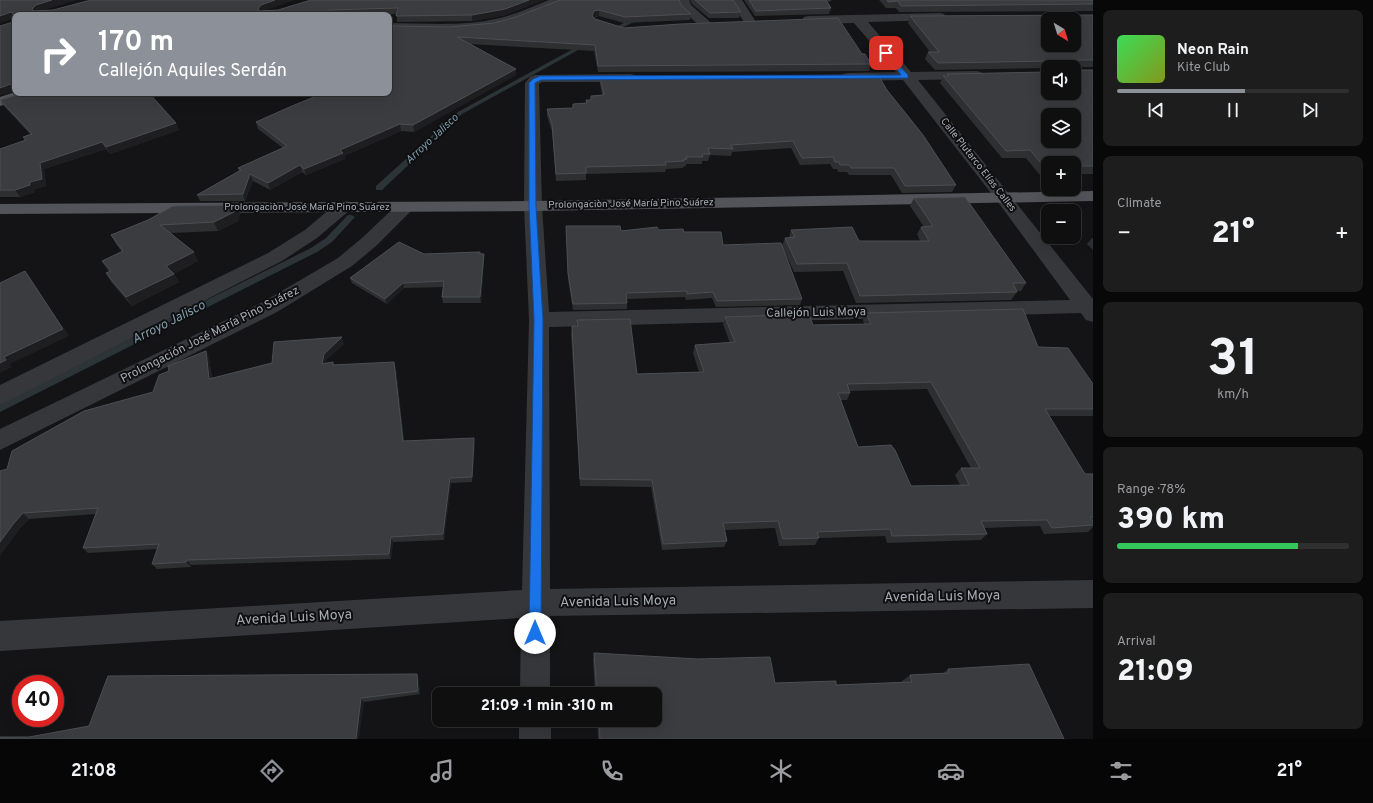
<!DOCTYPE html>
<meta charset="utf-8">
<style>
body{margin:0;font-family:Overpass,sans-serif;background:#1d1d1e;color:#f1f3f6;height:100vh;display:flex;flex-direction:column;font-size:15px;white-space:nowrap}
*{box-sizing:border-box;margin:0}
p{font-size:13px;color:#9b9c9f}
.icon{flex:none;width:22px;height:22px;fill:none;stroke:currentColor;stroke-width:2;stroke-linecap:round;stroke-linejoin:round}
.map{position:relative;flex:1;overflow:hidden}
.side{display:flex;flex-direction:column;gap:10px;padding:10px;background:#080809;width:280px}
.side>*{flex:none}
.hud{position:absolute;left:12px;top:12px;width:380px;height:84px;border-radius:8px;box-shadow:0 4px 16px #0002,0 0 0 1px #2f2f30;background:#8c9099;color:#fff;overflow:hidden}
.needle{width:26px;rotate:142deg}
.controls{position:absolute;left:1041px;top:12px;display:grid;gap:8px}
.controls a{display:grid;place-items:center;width:40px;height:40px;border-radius:8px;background:#0f0f10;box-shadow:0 4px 16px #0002,0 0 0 1px #2f2f30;font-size:20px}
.speed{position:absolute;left:12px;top:675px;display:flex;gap:8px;font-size:20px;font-weight:700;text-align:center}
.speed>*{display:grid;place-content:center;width:52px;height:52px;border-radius:50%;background:#0f0f10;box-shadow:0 4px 16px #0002,0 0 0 1px #2f2f30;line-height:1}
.speed .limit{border:6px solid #d22;background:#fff;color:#111}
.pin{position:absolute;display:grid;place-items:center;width:34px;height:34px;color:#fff;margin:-17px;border-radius:8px;box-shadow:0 2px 6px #0006}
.me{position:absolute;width:44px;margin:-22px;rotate:0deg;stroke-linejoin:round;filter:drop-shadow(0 0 3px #0008)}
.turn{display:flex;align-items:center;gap:14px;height:84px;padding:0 20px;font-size:18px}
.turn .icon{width:52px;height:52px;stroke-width:2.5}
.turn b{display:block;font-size:28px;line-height:34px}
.big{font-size:30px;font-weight:800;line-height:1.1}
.side .widget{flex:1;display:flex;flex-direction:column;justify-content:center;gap:6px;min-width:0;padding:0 14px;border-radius:8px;background:#1d1d1e}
.side .dial{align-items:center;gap:0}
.dial b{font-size:52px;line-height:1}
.song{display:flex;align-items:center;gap:12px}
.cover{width:48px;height:48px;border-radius:6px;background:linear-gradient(135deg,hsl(130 70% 55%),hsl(70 70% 35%))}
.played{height:4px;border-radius:2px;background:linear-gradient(90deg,#8c9099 55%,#2f2f30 55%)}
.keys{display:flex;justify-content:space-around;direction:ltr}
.heat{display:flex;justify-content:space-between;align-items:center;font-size:22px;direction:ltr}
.charge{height:6px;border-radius:3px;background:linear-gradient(90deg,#34c759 78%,#2f2f30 0)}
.trip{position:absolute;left:432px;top:687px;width:230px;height:40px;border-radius:8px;background:#0f0f10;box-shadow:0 4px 16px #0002,0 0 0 1px #2f2f30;font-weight:800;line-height:40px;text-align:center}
.dock{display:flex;height:64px;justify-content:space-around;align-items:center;background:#060606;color:#9b9c9f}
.dock .icon{width:28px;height:28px}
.dock .current{color:#8c9099}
.dock b{font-size:18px;color:#f1f3f6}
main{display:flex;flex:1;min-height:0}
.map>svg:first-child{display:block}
</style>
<main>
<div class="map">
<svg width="1093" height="739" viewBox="0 0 1093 739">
<rect width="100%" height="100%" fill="#141416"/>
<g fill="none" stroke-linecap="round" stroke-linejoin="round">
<g fill="#2c3438" fill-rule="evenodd">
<polygon points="811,0 832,0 829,2 813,3 811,2"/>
<polygon points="638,16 641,18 640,19 609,34 604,33"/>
<polygon points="584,43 589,44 462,114 382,190 376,190 376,186 458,112"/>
<polygon points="348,215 351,215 355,217 332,242 317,252 0,412 0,403 311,248 326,238"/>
</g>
<g fill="#35373a" fill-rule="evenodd">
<path d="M549 0H565L563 3C545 10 528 19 509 24 470 34 429 31 389 31V23C425 23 464 27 500 18 516 14 532 7 549 0Z"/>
<polygon points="677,0 689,0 691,5 709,21 711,24 709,27 701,27 682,10"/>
<polygon points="730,0 742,0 756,22 754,25 746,25"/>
<polygon points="940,13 944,14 946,17 944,20 868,22 911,72 976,71 981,72 983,75 981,78 976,79 918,80 1093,299 1093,322 1086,320 1081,313 549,327 550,589 1093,580 1093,608 550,616 550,694 520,694 521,618 0,651 0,621 522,590 529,320 524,206 525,83 530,77 535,75 630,74 635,75 637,78 635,81 630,82 542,82 539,84 542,206 549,312 1070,300 998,202 903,80 848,81 843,80 841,77 843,74 848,73 896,72 854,23 808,24 804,23 802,20 804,17 808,16"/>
<polygon points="344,201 350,202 353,206 350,210 317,238 282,261 8,401 0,404 0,385 268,253 305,230 338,202"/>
<polygon points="405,202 411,203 414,207 411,211 376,246 352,266 277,312 0,450 0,429 263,302 338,258 362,238 399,203"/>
<rect x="519" y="720" width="32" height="19"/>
</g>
<g fill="#525459" fill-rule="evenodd">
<polygon points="15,92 35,93 33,96 0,106 0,97"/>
<polygon points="1093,191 1093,201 533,211 0,214 0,204 533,201"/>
</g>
</g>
<g fill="#2d2f31" fill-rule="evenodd">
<polygon points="0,0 76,0 39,11 278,10 311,0 506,15 472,21 397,22 397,14 361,15 15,15 15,91 0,95 13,18"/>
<polygon points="690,0 733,0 741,12 739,18 709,18 692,4"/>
<polygon points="744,0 826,0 831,8 829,14 755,16"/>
<polygon points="879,0 1093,0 1093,11 899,12 896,8 886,8"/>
<polygon points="681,5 691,14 690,20 624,23 599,16 594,18 595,19 624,28 862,54 871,64 869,71 598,72 594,51 469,44 516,69 516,75 414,132 401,131 344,156 345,159 306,175 302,172 270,190 253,181 245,201 200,201 197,195 239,171 238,168 283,148 258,129 256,122 389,93 449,27 494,23 516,17 537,10"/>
<polygon points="1093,15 1093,67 1077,67 1077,70 1093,70 1093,174 1074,174 1074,163 1048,163 1048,174 1039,174 1026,158 1002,158 940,83 943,76 946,76 947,74 1048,93 1074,67 1048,67 1048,68 935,70 925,59 928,52 930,52 908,23 910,16"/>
<polygon points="600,77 887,90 956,185 952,192 902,193 891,175 849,175 847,172 838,172 837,169 833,169 830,164 800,165 791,148 732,152 731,156 710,155 708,161 702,161 702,164 686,164 686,166 683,167 683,168 666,169 665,172 586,174 586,180 556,181 552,131 547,116 547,109 572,108 573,104 586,103 586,100 591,100 591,96 602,95 600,84"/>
<polygon points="0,100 176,123 179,130 110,154 106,149 44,169 46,186 35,189 35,192 20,197 0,197 0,149 25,141 23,137 30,134 4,106"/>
<polygon points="914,198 1026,283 1021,291 1016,291 1017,292 1011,300 856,303 843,271 794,272 782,246 785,238 789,238 791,230 859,241 920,241 917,234 921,227 924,227 910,206"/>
<polygon points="237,205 240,214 238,221 218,231 171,233 198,261 174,274 179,282 132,306 111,282 106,273 109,272 102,261 122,252 116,244 111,235"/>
<polygon points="566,226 621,231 659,230 684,232 723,245 802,299 800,305 716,307 712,298 686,300 685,297 627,299 627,309 573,310 568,279"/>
<polygon points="1092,238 1093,238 1093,250 1087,244"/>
<polygon points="424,254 484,254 484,259 481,303 443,303 442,297 444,287 404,288 387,304 352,283 350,278"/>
<path d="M866 313 1038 347 1093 384V416H1049L1085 474H1093V527L1088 532 1044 534 1040 526 984 528 987 534 981 540 887 543 885 536 819 538 815 545 779 546 775 528 725 530 727 541 724 547 662 550 651 487 580 486 571 334 572 326H576L577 320 637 374 699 372 693 353 695 345 730 343 723 324 725 317 813 325 864 324 863 320ZM927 389 971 468H961L955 475 960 485 911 486 858 447 841 400H847L850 393V391Z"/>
<polygon points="344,344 326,360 325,363 333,362 334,365 396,368 404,441 475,443 472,482 451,483 444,540 393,542 391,559 191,565 191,567 157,569 152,564 157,549 88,553 83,548 96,514 29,519 20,528 1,554 7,469 153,392 169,371 206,351 209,358 212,378"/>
<polygon points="594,653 775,683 836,685 902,682 902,681 910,675 942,674 948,669 1064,739 598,739 597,720 655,720 655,694 595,694 593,660"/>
<polygon points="417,674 418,677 420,694 364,702 29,737"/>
</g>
<g fill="#1e1e20">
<polygon points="52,0 76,0 39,11 36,15 32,9 36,5"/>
<polygon points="275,0 295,0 263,11 259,15 258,9 261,5"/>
<polygon points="529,0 545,0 506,15 472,21 472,15"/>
<polygon points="328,10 329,15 326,15"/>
<polygon points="599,10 599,16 594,17 592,22 592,16 594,11"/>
<polygon points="11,12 15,18 0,23 0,16"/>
<polygon points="516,69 516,75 414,132 413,125"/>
<polygon points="11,84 15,91 0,95 0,88"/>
<polygon points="176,123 179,130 110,154 106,147"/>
<polygon points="400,124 401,131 344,156 345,159 306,175 304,169 340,150"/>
<polygon points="102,142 106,149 44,169 46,186 35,189 35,192 20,197 15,190 30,182 40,163"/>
<polygon points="300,165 302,172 270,190 268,183"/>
<polygon points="250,174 253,181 245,201 243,194"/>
<polygon points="237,205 240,214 238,221 218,231 214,222"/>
<polygon points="194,252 198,261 174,274 179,282 132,306 126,297 166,266"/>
<polygon points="484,254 484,259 481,303 480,297"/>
<polygon points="25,271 69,336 10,364 12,367 0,373 0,363 4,357"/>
<polygon points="403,283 404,288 387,304 385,299"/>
<polygon points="342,337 344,344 326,360 324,370 322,364 324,354"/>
<polygon points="206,351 209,358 212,385 209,379"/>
<polygon points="394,362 396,368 404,447 403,441"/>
<polygon points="474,438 475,443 472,482 472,477"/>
<polygon points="450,478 451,483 444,540 443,534"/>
<polygon points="23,513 29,519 20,528 1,554 0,559 0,542 14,523"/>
<polygon points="391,537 393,542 391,559 389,554"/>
<polygon points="187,560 191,565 191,567 186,562"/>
<polygon points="417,674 418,677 420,694 418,691"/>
<polygon points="361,698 364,702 359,739 356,739"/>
</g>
<g fill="#3a3c3f" stroke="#4b4e52" fill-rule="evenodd">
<polygon points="0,0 52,0 36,5 32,9 34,11 53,10 91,0 275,0 261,5 258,9 259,11 278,10 311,0 529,0 505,9 472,15 396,16 398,8 328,10 326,15 15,15 15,84 11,84 0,88 0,26 13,22 13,13 11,12 0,16"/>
<polygon points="560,0 679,0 681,5 691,14 625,17 599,10 594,11 592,16 595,19 624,28 680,24 838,18 862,54 865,54 871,64 598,66 595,45 457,37 516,69 413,125 400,124 340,150 343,153 304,169 300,165 268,183 250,174 243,194 197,195 241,170 238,168 287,146 256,122 292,106 324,93 389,93 389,42 393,26 449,27 494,23 516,17"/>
<polygon points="695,0 733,0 741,12 710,13"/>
<polygon points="749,0 826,0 831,8 756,11"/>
<polygon points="887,0 1093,0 1093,4 901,6 898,1 888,2"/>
<path d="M1093 15V60H1077V70H1093V166H1074V163H1048V167H1044L1030 150 1006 151 943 76H949L947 74 1048 72V93H1074V67H1053V61L938 63 928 52H939L910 16ZM1048 19H1074V45H1048ZM1048 115H1074V141H1048Z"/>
<polygon points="878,75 887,90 923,135 956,185 905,186 894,168 851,168 849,165 840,165 839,162 835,162 833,157 802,158 793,141 731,145 733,149 708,148 710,154 702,154 703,157 686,157 687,159 683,160 684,161 665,162 666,165 586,167 586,173 556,174 552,124 547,109 573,108 573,104 587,103 586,100 591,100 591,96 604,95 600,77"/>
<polygon points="23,93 149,93 176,123 106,147 102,142 40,163 42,179 30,182 30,185 15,190 0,190 0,149 26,140 23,137 32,134 0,100"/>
<polygon points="965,197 1026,283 1013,283 1017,292 860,296 847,263 797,264 785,238 795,237 791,230 852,227 859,241 929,241 921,227 933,226 914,198"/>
<polygon points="237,205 234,212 214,222 160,225 194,252 166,266 174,274 126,297 106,273 111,271 102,261 123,251 111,235 148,220 173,206"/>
<polygon points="566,226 620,226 621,231 657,227 659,230 683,229 684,232 721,232 723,245 781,243 802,299 717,301 713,292 687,294 687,291 626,293 627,303 573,304 568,273"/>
<polygon points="399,242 424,254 480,252 480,254 484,254 480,297 442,297 444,281 403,283 385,299 350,278"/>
<polygon points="25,271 63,329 4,357 6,360 0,363 0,283"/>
<path d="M1023 309 1038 347 1068 348 1093 384V409H1045L1085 474H1093V517H1090L1093 521V525L1052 528 1047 520 981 521 987 534 892 536 890 529 817 532 819 538 783 539 778 521 723 523 727 541 663 544 652 480 580 479 572 326H578L577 320 630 319 637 374 704 372 695 345 735 342 725 317 809 314 813 325 871 324 866 313ZM931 382 980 468H961L969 485 911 486 895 450 891 445 858 447 838 393H850L847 384Z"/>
<polygon points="342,337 324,354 322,364 333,362 333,365 394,362 403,441 474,438 472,477 450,478 443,534 391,537 389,554 187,560 186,562 152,564 159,544 83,548 98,508 23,513 14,523 0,542 0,471 7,469 12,451 84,411 153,392 159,375 169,371 168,366 206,351 209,379 272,363 274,342"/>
<polygon points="594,653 698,659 770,657 775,683 836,681 836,685 912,682 910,675 949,673 948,669 1029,664 1064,739 600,739 599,720 655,720 655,694 597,694"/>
<polygon points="417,674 418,691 361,698 356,739 0,739 0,737 29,737 89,726 108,676"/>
</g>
<polygon fill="#1a73e8" stroke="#114b97" points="886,51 908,75 908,78 541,80 535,83 536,206 543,320 541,633 539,638 535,639 531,638 529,633 534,320 529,206 529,83 533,79 540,76 901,75 884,53"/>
<g text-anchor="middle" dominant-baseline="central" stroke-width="4" stroke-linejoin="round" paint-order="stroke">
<g font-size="10" fill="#a7adb5" stroke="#0f0f11">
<text transform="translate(978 165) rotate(52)">Calle Plutarco Elías Calles</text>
<text transform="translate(631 204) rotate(-1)">Prolongaciòn José María Pino Suárez</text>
<text x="307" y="207">Prolongaciòn José María Pino Suárez</text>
</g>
<g font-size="11" font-style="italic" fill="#819fad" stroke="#0f0f11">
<text transform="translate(432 139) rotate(-43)">Arroyo Jalisco</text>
</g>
<g font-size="12" fill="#a7adb5" stroke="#0f0f11">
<text transform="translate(816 313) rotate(-1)">Callejón Luis Moya</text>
<text transform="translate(210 335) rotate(-27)">Prolongación José María Pino Suárez</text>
</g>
<g font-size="13" font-style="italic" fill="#819fad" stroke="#0f0f11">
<text transform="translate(169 323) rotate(-27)">Arroyo Jalisco</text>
</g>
<g font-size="14" fill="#a7adb5" stroke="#0f0f11">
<text transform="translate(942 597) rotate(-1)">Avenida Luis Moya</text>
<text transform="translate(618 602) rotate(-1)">Avenida Luis Moya</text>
<text transform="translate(294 618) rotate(-3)">Avenida Luis Moya</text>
</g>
</g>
</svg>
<div class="controls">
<a><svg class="needle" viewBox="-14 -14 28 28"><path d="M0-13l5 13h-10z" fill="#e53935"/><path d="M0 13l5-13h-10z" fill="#9b9c9f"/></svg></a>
<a><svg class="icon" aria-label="sound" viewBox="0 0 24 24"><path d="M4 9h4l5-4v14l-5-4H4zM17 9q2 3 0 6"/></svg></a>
<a><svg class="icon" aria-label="layers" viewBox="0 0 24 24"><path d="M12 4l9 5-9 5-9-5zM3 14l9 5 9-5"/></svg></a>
<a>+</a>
<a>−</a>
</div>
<div class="speed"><div class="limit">40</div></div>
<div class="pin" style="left:886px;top:53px;background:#d93025"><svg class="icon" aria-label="arrive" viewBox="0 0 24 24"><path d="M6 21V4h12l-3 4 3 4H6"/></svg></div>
<svg class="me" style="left:535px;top:633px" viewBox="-20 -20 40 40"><circle r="19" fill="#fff"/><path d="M0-13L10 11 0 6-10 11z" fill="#1a73e8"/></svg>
<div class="trip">21:09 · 1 min · 310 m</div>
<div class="hud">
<div class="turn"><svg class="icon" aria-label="right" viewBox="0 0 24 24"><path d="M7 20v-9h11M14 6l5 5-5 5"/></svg><div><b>170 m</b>Callejón Aquiles Serdán</div></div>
</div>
</div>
<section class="side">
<div class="widget">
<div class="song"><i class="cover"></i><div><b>Neon Rain</b><p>Kite Club</p></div></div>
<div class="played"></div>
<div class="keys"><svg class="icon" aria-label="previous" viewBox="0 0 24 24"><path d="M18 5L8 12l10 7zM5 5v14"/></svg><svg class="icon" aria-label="pause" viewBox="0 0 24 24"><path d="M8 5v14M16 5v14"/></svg><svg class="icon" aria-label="next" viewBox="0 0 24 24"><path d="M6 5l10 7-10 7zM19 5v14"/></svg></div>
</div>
<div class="widget"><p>Climate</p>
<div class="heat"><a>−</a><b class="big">21°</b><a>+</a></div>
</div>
<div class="widget dial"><b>31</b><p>km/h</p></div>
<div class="widget"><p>Range · 78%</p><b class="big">390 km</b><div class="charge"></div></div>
<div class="widget"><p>Arrival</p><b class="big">21:09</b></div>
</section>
</main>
<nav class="dock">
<b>21:08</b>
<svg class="icon current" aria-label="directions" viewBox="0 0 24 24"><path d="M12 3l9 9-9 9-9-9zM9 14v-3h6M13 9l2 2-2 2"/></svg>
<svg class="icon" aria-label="music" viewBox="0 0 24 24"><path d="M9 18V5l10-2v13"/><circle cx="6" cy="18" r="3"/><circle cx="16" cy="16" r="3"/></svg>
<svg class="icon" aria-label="phone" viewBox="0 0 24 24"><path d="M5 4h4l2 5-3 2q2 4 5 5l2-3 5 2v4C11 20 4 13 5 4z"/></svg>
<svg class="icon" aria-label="climate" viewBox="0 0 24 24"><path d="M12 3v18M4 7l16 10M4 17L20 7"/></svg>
<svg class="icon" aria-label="car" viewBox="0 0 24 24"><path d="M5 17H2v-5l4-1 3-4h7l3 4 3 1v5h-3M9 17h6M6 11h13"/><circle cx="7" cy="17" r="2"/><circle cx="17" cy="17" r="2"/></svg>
<svg class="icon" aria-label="filters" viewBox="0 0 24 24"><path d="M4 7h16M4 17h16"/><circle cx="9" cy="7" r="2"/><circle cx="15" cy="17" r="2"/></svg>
<b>21°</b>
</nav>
